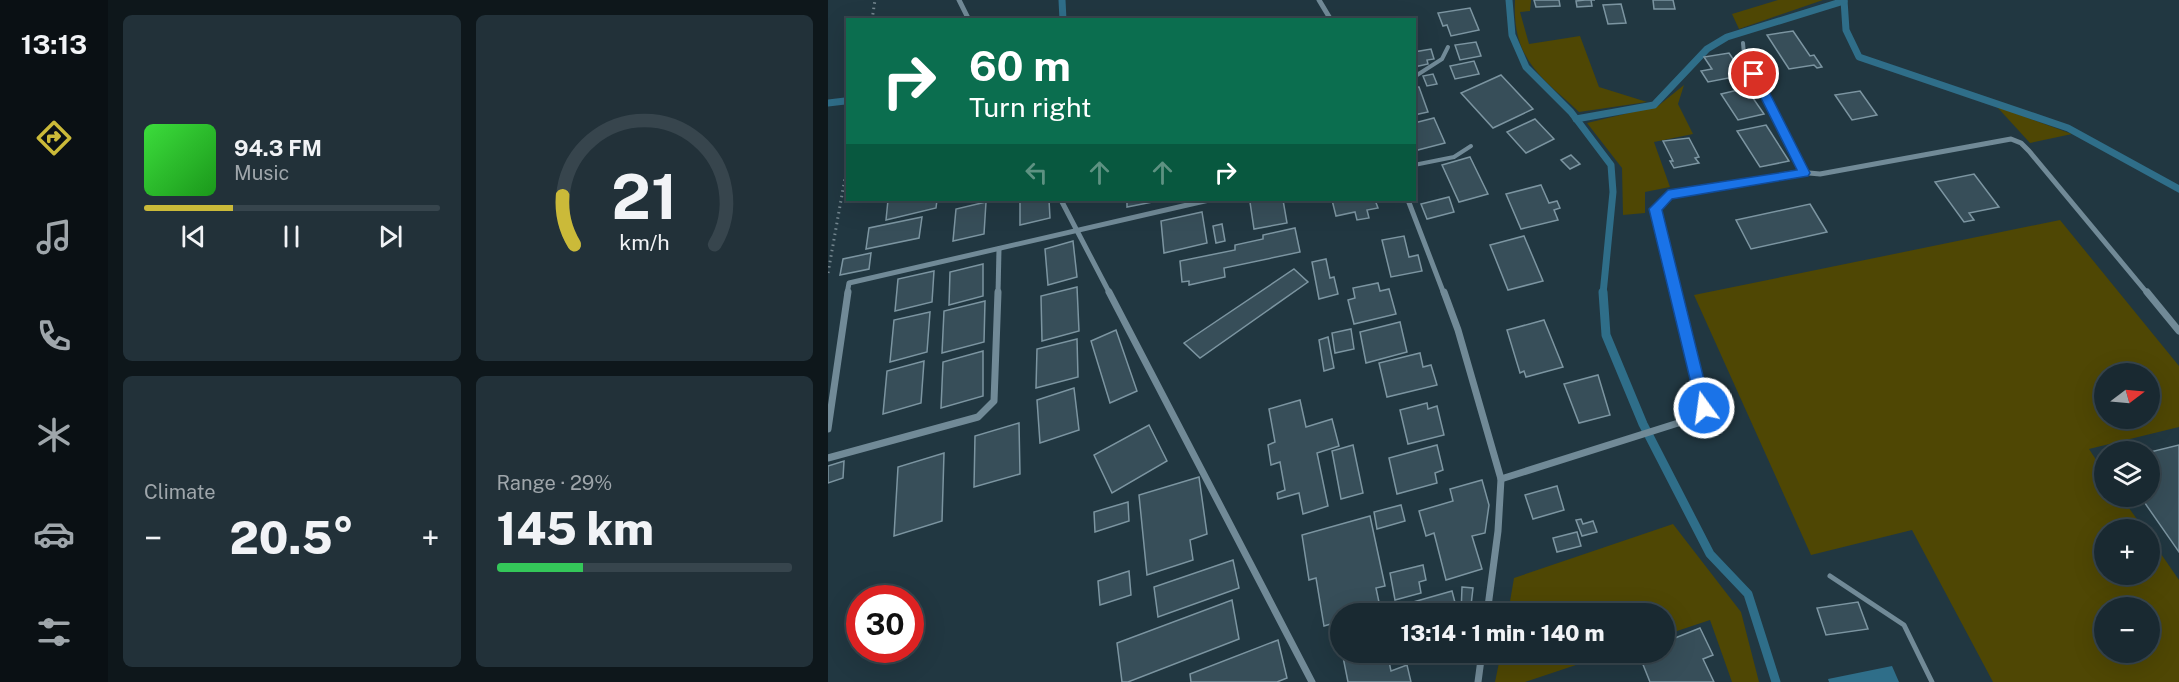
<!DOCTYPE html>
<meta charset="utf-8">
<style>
body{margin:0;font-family:"Public Sans",sans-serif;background:#223139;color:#f1f3f6;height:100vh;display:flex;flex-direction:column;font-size:22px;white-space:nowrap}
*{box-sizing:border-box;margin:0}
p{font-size:20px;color:#9fa6ab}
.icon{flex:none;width:33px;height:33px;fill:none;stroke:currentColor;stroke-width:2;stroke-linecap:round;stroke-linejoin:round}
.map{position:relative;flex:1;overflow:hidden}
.side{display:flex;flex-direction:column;gap:15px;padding:15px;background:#0e171b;width:720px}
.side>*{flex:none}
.guide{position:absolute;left:18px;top:18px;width:570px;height:183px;border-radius:0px;box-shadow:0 6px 24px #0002,0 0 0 2px #37454d;background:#0b6e4f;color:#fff;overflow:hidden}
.needle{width:39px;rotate:74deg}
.buttons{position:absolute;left:1266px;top:363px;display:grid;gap:12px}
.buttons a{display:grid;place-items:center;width:66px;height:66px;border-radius:50%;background:#192931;box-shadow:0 6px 24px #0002,0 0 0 2px #37454d;font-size:30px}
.speed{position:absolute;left:18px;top:585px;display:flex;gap:12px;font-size:30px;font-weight:700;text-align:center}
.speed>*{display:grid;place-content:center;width:78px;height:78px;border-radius:50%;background:#192931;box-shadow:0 6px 24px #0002,0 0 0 2px #37454d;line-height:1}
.speed .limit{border:9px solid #d22;background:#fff;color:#111}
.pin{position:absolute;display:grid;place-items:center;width:51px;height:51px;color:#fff;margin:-26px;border:3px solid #fff;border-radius:50%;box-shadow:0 2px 6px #0007}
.me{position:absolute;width:66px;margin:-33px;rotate:346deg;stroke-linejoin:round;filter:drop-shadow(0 0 4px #0008)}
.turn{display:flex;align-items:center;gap:21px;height:126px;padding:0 24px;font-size:27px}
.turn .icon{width:78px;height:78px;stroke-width:2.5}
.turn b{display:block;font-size:42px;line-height:51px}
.lanes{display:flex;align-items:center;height:57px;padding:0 24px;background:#0003;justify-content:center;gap:30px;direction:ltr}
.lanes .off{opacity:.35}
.big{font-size:45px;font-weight:800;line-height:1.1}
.side .tile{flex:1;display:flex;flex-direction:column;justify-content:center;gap:9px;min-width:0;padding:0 21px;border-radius:9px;background:#223139}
.side .dial{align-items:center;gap:0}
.dial svg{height:156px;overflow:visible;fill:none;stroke:#37454d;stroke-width:7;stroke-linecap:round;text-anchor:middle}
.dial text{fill:#f1f3f6;stroke:none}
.song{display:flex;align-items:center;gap:18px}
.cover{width:72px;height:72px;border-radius:9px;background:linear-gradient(135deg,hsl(120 70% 55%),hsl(120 70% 35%))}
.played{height:6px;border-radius:3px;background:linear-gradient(90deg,#cbba39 30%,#37454d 30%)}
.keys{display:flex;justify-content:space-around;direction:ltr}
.heat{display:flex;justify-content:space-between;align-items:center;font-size:33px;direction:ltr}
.charge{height:9px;border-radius:4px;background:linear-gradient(90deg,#34c759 29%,#37454d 0)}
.side .tiles{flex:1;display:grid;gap:15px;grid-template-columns:repeat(2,1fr)}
.trip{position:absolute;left:502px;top:603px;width:345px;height:60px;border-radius:30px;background:#192931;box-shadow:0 6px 24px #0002,0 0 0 2px #37454d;font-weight:800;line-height:60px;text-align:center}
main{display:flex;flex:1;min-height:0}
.menu{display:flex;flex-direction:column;width:108px;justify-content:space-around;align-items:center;background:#0a1014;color:#9fa6ab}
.menu .icon{width:42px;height:42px}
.menu .current{color:#cbba39}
.menu b{font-size:27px;color:#f1f3f6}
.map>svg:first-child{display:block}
</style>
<main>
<nav class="menu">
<b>13:13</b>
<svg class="icon current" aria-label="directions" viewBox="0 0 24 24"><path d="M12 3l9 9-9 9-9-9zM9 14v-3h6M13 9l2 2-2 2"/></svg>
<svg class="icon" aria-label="music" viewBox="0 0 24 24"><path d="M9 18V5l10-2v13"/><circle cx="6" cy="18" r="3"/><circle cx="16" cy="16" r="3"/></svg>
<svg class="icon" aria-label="phone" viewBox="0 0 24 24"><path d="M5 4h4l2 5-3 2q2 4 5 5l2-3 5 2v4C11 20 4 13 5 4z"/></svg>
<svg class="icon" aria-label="climate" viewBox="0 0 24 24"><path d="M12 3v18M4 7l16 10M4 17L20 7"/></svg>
<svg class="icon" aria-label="car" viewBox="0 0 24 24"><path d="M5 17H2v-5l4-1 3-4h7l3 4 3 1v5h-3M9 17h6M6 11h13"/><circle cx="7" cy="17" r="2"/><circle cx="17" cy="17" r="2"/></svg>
<svg class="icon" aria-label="filters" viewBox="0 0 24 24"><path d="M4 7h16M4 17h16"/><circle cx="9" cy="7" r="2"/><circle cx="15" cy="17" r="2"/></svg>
</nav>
<section class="side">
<div class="tiles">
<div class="tile">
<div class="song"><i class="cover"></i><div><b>94.3 FM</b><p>Music</p></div></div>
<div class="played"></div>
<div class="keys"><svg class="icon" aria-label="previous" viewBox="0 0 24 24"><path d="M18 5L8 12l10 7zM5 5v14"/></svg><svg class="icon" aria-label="pause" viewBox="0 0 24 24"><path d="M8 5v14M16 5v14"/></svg><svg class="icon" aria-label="next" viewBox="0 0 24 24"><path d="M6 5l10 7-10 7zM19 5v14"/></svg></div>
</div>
<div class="tile dial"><svg viewBox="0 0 100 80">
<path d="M14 69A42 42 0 1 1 86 69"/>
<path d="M14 69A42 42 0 0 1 8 44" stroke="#cbba39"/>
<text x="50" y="56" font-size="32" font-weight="700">21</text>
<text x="50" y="72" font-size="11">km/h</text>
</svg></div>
<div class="tile"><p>Climate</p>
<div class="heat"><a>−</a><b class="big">20.5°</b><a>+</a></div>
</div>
<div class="tile"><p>Range · 29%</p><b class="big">145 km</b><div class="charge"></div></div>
</div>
</section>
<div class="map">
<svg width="1351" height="682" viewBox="0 0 1351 682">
<rect width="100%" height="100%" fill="#213741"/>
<g fill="#4f4704" fill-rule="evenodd">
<path d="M687 0H703L702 11 692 12 701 44 752 36 771 87 819 102 751 112C712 76 684 59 687 0Z"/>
<polygon points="950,0 995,0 911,29 904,14"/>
<polygon points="856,85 850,104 865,134 826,142 842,187 817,192 817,213 795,215 794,168 759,123 830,106"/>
<polygon points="1170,108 1170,107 1244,134 1202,143"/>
<path d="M1232 220 1351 366V427L1261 449 1276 472V496L1293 497 1316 529 1276 530V574H1322V538L1351 580V682H1165L1084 530 983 555 866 295ZM1276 374H1322V418H1276ZM1276 608H1322V652H1276Z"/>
<polygon points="845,524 913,612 931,682 904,682 882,620 837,635 837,614 680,613 686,578"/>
<polygon points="673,653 673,652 784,653 697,682 667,682"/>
</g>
<polygon fill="#2f6e89" points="1064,666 1071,682 1001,682 1000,679"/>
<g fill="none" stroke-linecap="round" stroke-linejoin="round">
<g stroke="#2f6e89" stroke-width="7">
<polyline points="234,0 235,20"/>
<polyline points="681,0 684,35 698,67 743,112 783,165 785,192 775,294"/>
<polyline points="1016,0 1018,30 1031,57 1240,128 1351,189"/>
<polyline points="0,103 17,101"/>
<polyline points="748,119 826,105 879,49 899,37 1016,1"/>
</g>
<polyline stroke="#2f6e89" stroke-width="9" points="775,292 778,335 815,424 882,554 920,594 948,682"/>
</g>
<g fill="#374e59" stroke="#7c95a1" stroke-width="1.5">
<polygon points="706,0 731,0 732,6 708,7"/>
<polygon points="757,0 767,0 763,0 764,6 749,7 748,1"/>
<polygon points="825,0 845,0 847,9 826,9"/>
<polygon points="793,4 798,23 780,24 775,5"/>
<polygon points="642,8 651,30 623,36 619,25 615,26 610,13"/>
<polygon points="965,31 982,56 986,55 994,67 989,68 986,65 961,69 939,35"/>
<polygon points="648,42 653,56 632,60 627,45"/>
<polygon points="603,49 606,59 599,60 600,64 586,67 586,52"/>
<polygon points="901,53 916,75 880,82 873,71 884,69 876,57"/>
<polygon points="646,61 651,74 627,79 622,66"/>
<polygon points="605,74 609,84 599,86 595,76"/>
<polygon points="673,75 705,109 665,128 633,93"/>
<polygon points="586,87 591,87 600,112 586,115"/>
<polygon points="918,88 936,114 910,120 893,94"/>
<polygon points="1032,91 1049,115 1024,120 1007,95"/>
<polygon points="606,118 617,143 586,151 586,123"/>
<polygon points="707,119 726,139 698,153 679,132"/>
<polygon points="938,125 961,161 932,167 909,131"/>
<polygon points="861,138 871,157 867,158 871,163 846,168 842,161 845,161 835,141"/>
<polygon points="743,155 752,164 742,169 733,160"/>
<polygon points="642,157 660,194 631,202 614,165"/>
<polygon points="1146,174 1171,207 1141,213 1146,220 1136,222 1107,182"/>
<polygon points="713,185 721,203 729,201 732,208 726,210 730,220 693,229 678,194"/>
<polygon points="621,197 626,212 599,219 593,204"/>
<polygon points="60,200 109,200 108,208 58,220"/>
<polygon points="192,200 221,200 222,218 192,225"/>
<polygon points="299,200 325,200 325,202 299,207"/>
<polygon points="434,200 455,200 459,223 426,229 422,202"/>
<polygon points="504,200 547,200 550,208 539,210 541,218 529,220 527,212 508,216"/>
<polygon points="158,202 156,234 125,241 128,209"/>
<polygon points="982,204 999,232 923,249 908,220"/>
<polygon points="374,212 379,243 336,253 333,221"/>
<polygon points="94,217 91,238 38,249 41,228"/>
<polygon points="394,224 397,241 388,243 385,226"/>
<polygon points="467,228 472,252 396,268 397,277 361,285 361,281 354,282 352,261 407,250 407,245 435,239 435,235"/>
<polygon points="576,236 581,257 590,255 594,271 563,277 554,240"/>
<polygon points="696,236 715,281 680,290 662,245"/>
<polygon points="245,241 249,277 220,285 217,249"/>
<polygon points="43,253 41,269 12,275 15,259"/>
<polygon points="498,259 502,278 506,277 510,294 491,299 484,262"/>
<polygon points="155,264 155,296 121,305 122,272"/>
<polygon points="466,269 480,282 372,358 356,343"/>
<polygon points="106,271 104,302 67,311 70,279"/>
<polygon points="550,283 552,291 561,289 568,314 526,324 520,300 527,298 525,288"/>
<polygon points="249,287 251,331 214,341 213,296"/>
<polygon points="157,301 156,342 114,353 116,311"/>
<polygon points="102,312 99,352 62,362 66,320"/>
<polygon points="716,320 735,367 698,377 696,371 692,373 679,330"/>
<polygon points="572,322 579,352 538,363 532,332"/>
<polygon points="523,329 526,349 507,353 504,333"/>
<polygon points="288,330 309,391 282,403 263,341"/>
<polygon points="500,337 506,368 496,371 491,340"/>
<polygon points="249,339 250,377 208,388 209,349"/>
<polygon points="155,351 155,396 113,408 115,362"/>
<polygon points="592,353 595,367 603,365 609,385 559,397 551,363"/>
<polygon points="96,361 93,403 55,414 59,371"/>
<polygon points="770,375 782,415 751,423 736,384"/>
<polygon points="246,388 251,430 212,443 209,400"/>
<polygon points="472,400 478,427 504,419 511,446 489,453 500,506 475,514 471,493 450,499 449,493 457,490 452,462 443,465 440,445 447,442 441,409"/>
<polygon points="599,403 600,409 609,406 616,435 580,444 572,410"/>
<polygon points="191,423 192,474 146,487 147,436"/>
<polygon points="321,425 339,461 284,493 266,455"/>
<polygon points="525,445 535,493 513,499 504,451"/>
<polygon points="609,445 615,470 607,473 609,483 569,494 561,458"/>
<polygon points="1351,445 1351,552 1312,496 1322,496 1322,452"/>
<polygon points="116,453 114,521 66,536 70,467"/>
<polygon points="16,461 15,478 0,483 0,466"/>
<polygon points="371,477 379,534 362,540 365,560 319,575 311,495"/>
<polygon points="654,480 661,505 657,533 644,536 654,569 618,580 606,533 598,536 591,511 625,501 622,489"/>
<polygon points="729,486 736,510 705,519 697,495"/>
<polygon points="300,502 301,521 267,532 266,512"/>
<polygon points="573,505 577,521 549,529 546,512"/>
<polygon points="542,516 557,586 548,588 552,607 535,614 513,614 513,621 496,626 488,578 481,580 474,535"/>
<polygon points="753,519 755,524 765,521 769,532 754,536 748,520"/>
<polygon points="749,532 753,546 729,552 725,538"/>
<polygon points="405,560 411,588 330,617 326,587"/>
<polygon points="595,565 598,580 591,582 593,593 567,600 562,573"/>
<polygon points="301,571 303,595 272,605 270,581"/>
<polygon points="634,587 645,588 642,614 633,614"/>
<polygon points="624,591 630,614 573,614 571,606"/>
<polygon points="404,600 411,639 300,682 294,682 289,643"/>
<polygon points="1030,602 1040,629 998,635 989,608"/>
<polygon points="872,628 885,655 875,659 886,682 822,682 810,652 837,652 837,642"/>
<polygon points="450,640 459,678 449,682 363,682 362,674"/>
<polygon points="514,652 559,652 563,671 579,665 583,682 520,682"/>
</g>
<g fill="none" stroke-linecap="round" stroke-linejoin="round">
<g stroke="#74868f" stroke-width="3" stroke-dasharray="1.5 4" stroke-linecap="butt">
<polyline points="44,20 47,0"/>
<polyline points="0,273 20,161"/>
</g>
<g stroke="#718a97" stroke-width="4">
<polyline points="915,43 916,54 976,173"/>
<polyline points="586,77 614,59 620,47"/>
<polyline points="586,165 626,157 643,146"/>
</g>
<polyline stroke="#718a97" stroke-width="5" points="1002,576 1076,625 1104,682"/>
<g stroke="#718a97" stroke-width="5">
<polyline points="131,0 141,20"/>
<polyline points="491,0 503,20"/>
<polyline points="233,200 282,294"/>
<polyline points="580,200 616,294"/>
<polyline points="19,294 21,283 381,200"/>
<polyline points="170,294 171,249"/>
<polyline points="848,294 828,209 840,195 970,172 992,174 1183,139 1193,143 1201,151 1320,294"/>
</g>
<g stroke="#718a97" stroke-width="7">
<polyline points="281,292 484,682"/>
<polyline points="616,292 630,330 673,479 670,531 659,614"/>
<polyline points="1319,292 1351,331"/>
<polyline points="0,429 20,292"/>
<polyline points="0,458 150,417 166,401 170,292"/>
<polyline points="673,479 866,418 876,408 848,292"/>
<polyline points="650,682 654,652"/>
</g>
</g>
<polygon fill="#1a73e8" stroke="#114b97" stroke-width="1.5" points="926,70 932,74 982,173 980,176 844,199 834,210 883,408 876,414 869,408 821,209 840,190 969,170 921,74"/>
</svg>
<div class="buttons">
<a><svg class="needle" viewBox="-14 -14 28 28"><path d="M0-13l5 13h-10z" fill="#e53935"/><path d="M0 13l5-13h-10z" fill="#9fa6ab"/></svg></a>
<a><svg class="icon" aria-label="layers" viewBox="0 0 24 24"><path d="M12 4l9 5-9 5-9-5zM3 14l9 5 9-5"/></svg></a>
<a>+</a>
<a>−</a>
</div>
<div class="speed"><div class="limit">30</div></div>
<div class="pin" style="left:926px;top:74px;background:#d93025"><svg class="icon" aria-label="arrive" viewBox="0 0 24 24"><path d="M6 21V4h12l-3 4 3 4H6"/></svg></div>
<svg class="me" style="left:876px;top:408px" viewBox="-20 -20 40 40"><circle r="17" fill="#1a73e8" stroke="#fff" stroke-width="3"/><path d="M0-11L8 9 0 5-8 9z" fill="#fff"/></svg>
<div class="trip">13:14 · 1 min · 140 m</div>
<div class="guide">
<div class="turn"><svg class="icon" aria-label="right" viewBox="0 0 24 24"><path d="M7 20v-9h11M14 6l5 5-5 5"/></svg><div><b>60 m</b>Turn right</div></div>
<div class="lanes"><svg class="icon off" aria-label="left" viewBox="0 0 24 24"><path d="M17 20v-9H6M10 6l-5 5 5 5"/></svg><svg class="icon off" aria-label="ahead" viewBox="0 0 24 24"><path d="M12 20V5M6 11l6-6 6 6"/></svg><svg class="icon off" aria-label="ahead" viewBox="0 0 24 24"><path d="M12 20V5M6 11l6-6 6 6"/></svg><svg class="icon" aria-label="right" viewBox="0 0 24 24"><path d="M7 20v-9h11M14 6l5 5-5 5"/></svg></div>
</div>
</div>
</main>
